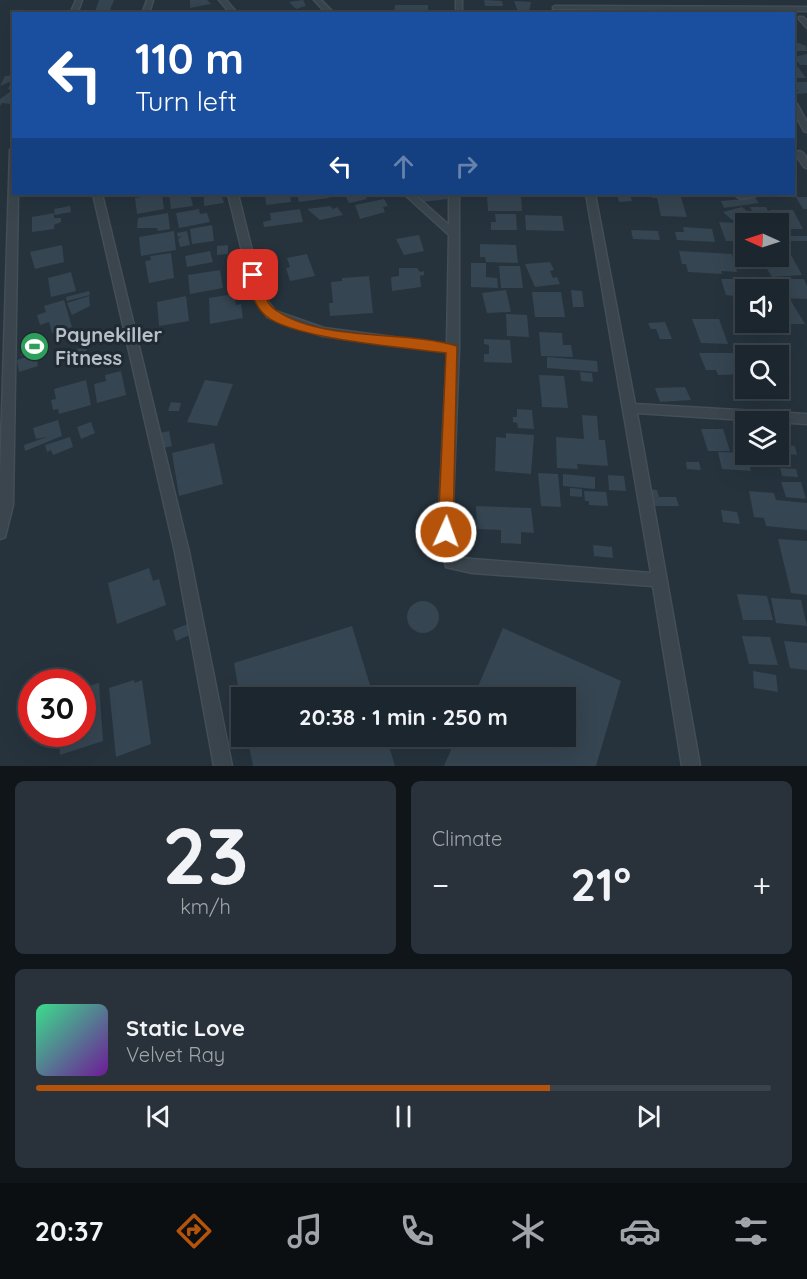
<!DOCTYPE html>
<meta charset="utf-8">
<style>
body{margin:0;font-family:Quicksand,sans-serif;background:#29323a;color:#f1f3f6;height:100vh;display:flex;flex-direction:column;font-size:22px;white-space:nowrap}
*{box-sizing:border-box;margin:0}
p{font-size:20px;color:#a0a5aa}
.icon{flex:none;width:33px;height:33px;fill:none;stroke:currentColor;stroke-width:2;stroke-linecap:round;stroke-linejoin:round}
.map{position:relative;height:766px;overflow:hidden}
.details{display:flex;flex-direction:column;gap:15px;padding:15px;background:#0f1519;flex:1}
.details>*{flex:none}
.top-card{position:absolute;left:12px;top:12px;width:783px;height:183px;border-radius:0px;box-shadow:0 6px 24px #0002,0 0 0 2px #3a434a;background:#1a4fa0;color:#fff;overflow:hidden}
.needle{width:39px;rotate:273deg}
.fabs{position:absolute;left:735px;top:213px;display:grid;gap:12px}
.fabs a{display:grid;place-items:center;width:54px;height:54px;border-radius:0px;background:#1c262e;box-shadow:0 6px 24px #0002,0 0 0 2px #3a434a;font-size:30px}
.speed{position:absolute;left:18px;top:669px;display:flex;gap:12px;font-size:30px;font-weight:700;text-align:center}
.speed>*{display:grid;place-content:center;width:78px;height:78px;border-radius:50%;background:#1c262e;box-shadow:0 6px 24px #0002,0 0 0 2px #3a434a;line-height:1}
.speed .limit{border:9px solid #d22;background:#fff;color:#111}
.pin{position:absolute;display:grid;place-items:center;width:51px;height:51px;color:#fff;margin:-26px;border-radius:12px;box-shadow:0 3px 9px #0006}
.me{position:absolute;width:66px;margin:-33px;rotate:2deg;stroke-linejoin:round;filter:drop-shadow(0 0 4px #0008)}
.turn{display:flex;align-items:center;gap:21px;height:126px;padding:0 24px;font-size:27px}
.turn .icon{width:78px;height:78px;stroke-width:2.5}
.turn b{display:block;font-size:42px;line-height:51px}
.lanes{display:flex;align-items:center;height:57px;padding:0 24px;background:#0003;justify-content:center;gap:30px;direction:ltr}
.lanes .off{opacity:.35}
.big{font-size:45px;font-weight:700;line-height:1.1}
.details .tile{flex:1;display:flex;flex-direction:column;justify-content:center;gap:9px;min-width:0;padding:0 21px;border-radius:9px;background:#29323a}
.details .dial{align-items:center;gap:0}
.dial b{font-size:78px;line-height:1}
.song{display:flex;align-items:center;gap:18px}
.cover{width:72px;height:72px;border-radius:9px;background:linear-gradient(135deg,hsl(150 70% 55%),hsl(280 70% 35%))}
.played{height:6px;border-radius:3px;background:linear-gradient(90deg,#b45309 70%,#3a434a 70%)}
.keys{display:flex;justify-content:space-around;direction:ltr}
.heat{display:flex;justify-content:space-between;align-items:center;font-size:33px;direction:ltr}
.details .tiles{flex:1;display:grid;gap:15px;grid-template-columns:1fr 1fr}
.tile:last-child{grid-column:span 2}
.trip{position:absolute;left:231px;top:687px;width:345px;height:60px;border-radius:0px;background:#1c262e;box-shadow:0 6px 24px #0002,0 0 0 2px #3a434a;font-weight:700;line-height:60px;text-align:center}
.dock{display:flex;height:96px;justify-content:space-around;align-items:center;background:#0b0f12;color:#a0a5aa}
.dock .icon{width:42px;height:42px}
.dock .active{color:#b45309}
.dock b{font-size:27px;color:#f1f3f6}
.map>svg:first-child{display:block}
</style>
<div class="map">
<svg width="807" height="766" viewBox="0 0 807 766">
<rect width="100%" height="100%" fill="#26333d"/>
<g fill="#354551">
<polygon points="99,0 114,0 109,13 94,14"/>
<polygon points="190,0 207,0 211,4 190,8"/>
<polygon points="303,0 306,6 296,9 289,2"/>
<polygon points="484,0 502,1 503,6 485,6"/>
<polygon points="514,1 531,2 529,12 518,12"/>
<polygon points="395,5 428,5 428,13 394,14"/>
<polygon points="794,41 806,46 807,51 794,51"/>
<polygon points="807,54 807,65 800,65 794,57"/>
<polygon points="794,67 798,67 806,78 794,78"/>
<polygon points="14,75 13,89 8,89 12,81 0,86 5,76"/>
<polygon points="794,82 807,82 807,93 797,94 795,91 799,91 794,88"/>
<polygon points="11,91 14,91 14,101 11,104 2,103 0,106 0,99"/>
<polygon points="162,194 164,209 137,214 135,198"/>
<polygon points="169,194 190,194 193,206 171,209"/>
<polygon points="204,194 221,194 224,203 204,206"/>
<polygon points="265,194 290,194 291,202 266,205"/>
<polygon points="297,194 328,194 329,198 299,202"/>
<polygon points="363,194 367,199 349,203 346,197"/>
<polygon points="419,194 446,194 448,199 422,202"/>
<polygon points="617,194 630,194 632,201 619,202"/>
<polygon points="651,194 680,194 687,217 661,216 657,198 652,198"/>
<polygon points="487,196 521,196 522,211 488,211"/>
<polygon points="796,197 807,197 807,209 803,209"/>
<polygon points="755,198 759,203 724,208 721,201"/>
<polygon points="384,199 388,206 383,207 385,212 360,219 355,205"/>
<polygon points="70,206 71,212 55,215 54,209"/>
<polygon points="330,206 333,209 337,207 343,215 320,220 307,209"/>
<polygon points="742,207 752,215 732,220 723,212"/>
<polygon points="750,207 766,207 775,224 758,224"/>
<polygon points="199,209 200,214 207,213 210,222 179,228 176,213"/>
<polygon points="300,209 303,222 264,227 263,222 271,220 270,213"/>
<polygon points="769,210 793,210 803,229 779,229 778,224"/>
<polygon points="54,213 54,218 61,218 61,222 54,225 54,229 32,232 32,217"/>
<polygon points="168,213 170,229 158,231 157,228 137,228 138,218"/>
<polygon points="495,214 516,214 517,230 491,230 491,222 496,222"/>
<polygon points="525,215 562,216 564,231 526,230"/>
<polygon points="719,222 735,223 742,241 726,241"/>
<polygon points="212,225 214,241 192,244 190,229"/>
<polygon points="683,227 712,229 715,242 677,240 675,232 684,232"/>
<polygon points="631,230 658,231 660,240 633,239"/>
<polygon points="174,231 176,250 141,256 139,237"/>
<polygon points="187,231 190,245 180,247 178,239 182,236 178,237 177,233"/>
<polygon points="419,235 424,251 404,255 396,239"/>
<polygon points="785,236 807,236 807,241 788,241"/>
<polygon points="480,244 516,245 518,263 486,262 485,257 480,257"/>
<polygon points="62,245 64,262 35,269 30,252"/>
<polygon points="228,245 228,254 217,255 217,246"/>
<polygon points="210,251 213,262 187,267 185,256"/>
<polygon points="679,251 732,254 737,272 721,271 722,274 688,272 686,264 682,264"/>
<polygon points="171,253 174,278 149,283 145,261 151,260 150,256"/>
<polygon points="790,253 802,275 772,277 759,256 778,256 778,254"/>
<polygon points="307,254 315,276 290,281 286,268 290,267 287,258"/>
<polygon points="550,262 554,270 550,271 553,278 557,277 560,284 535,287 525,264"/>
<polygon points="471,263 486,263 486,277 497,278 498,288 471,287"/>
<polygon points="499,266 520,266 523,288 501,288"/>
<polygon points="399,268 417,268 420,272 424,271 424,275 420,276 421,287 392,291 391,277 399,276"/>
<polygon points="220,270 223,288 190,294 188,275"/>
<polygon points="71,272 76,291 51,297 48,278"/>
<polygon points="369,276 373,313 330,316 329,303 333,303 331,282 342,281 342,278"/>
<polygon points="721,279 736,279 740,291 746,291 746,303 737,303 734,296 726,295"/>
<polygon points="769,279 804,279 807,286 807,299 778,298 778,290 774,290"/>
<polygon points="742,280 756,280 759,290 745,290"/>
<polygon points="506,290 511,312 487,313 482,293"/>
<polygon points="571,290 582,291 584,307 573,307"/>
<polygon points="89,291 90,295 67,301 66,297"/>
<polygon points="532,292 561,292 565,317 535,317"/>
<polygon points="234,294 236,305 241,304 243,318 210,324 209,298"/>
<polygon points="89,296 90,306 72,315 67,303"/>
<polygon points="186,296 189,321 159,326 157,302"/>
<polygon points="64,300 72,327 52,333 49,322 40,325 37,315 46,312 44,306"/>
<polygon points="791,301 805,324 790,324 778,306 778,302"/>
<polygon points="506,314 527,315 529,337 507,336"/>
<polygon points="692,319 719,319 728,344 701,343"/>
<polygon points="665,322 672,339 660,339 656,329 651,329 648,323"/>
<polygon points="539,332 562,333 563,345 571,345 573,357 541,356"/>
<polygon points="47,339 50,350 21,356 21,345"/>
<polygon points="484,339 510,340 512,363 484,362 484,354 489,354 489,345 484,344"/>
<polygon points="86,347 88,359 64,364 63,352"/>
<polygon points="699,353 744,353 746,374 718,375 716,370 706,370"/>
<polygon points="36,354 38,366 19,372 17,360"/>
<polygon points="547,357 597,361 598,372 547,368"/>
<polygon points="121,371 126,395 97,403 94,384 106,381 105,375"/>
<polygon points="580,372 592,373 593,382 581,381"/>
<polygon points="539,375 564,376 568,408 542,407"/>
<polygon points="86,380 91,405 59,414 58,409 53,410 51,400 56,399 54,389"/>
<polygon points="205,380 233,384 217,426 187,422"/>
<polygon points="685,387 691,400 660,402 655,388"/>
<polygon points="171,402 181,403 179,411 168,411"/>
<polygon points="517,409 532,410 534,429 518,428 517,423 513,422 513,417 517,417"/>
<polygon points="582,415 597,416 599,440 605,440 608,466 577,464 578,469 557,468 556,437 584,439"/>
<polygon points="58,420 62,436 25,451 24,445 47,437 36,439 33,428"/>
<polygon points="91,422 95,433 81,439 77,427"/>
<polygon points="701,429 723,429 730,451 708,451"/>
<polygon points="169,431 172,446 163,448 160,433"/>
<polygon points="506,433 534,435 531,474 495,471 496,437 506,438"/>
<polygon points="70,437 73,447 53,455 51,450 47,452 45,445"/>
<polygon points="214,443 223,484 179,496 172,453"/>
<polygon points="778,445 795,446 797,455 778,453"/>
<polygon points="718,452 746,453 751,471 722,469"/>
<polygon points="686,462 699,462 701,470 687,469"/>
<polygon points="780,468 796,469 798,477 782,476"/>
<polygon points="538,473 558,474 561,507 541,506"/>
<polygon points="563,474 595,477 595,489 563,486"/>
<polygon points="608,475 624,476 626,491 609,490"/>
<polygon points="781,482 801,482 806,499 786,497"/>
<polygon points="570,488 582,489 582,497 570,496"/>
<polygon points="648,489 657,490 659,497 676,497 679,506 652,506"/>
<polygon points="584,491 606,492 608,506 589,505 589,501 585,501"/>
<polygon points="749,491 774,493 776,500 807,503 807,530 766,526 764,518 754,517"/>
<polygon points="476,506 531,508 534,533 521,532 521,544 501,543 501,530 477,529"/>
<polygon points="721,510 737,512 740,524 723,522"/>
<polygon points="778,539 807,541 807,595 791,593"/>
<polygon points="593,545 612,547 613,558 594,556"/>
<polygon points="149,568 153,581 159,579 166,605 117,624 108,583"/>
<polygon points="737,594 767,596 773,620 743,620"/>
<polygon points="771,598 801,600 807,626 776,623"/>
<circle cx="423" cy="617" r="16"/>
<polygon points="190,623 194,633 176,641 173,630"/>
<polygon points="352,626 374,698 240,698 234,663"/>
<polygon points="503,628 621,681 596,766 444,766 457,736 566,736 566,698 473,698"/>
<polygon points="742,636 770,637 778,665 749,664"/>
<polygon points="784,641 807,643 807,670 790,668"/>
<polygon points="753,671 776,675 778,692 754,688"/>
<polygon points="134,680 135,683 142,680 151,744 116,757 109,688"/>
<polygon points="99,683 103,741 60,755 59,734 82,734 82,688"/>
<polygon points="247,736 386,736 395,766 253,766"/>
</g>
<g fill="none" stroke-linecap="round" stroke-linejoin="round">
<defs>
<g id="street">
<polygon points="76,0 82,0 77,14 70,14"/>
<polygon points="147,0 153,0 149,14 142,14"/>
<polygon points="219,0 226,0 238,14 231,14"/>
<polygon points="314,0 321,0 335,14 327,14"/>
<rect x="456" y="0" width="6" height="14"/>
<polygon points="555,6 807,7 807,11 553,9 553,7"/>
<polygon points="799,17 803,17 807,21 807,28 799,19"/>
<polygon points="794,104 797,104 807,122 807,132 804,131 794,112"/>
<polygon points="14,147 14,194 18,194 13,505 5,537 0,539 0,476 10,150"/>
<path d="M799 151C807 153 807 161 807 168L804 167 795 154Z"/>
<polygon points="93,194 102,194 189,552 232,766 214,766 175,552"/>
<polygon points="228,194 238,194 263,295 275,311 324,328 447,344 449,235 404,194 414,194 449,225 449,194 459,194 459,349 452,532 457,557 472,559 651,573 586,194 595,194 635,404 807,414 807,424 637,413 700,766 682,766 653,586 472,573 446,567 438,532 447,352 323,336 267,317 253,296"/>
<polygon points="738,194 758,194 756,196 741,199 736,196"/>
</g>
</defs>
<use href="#street" stroke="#434e56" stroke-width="3"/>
<use href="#street" fill="#3a454d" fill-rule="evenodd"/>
</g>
<path fill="#b45309" stroke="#753606" stroke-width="1.5" d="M253 272 259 275C262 288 265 304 277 311 323 342 405 330 457 346L453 532 451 537H440L438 532 446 353C408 348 293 339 266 316 254 306 250 290 247 275Z"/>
<defs>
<symbol id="stadium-disc" viewBox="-11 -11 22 22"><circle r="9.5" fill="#2e9e5b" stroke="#1f2a32"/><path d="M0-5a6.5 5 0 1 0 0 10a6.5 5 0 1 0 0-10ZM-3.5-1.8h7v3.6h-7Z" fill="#fff"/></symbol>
</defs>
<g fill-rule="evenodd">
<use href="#stadium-disc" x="18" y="330" width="33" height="33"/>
</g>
<g text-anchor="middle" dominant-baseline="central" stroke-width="6" stroke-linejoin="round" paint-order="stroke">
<g font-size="20" font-weight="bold" fill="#b6bfc8" stroke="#1f2a32" text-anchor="start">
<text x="55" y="334">Paynekiller<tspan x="55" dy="23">Fitness</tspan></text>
</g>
</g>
</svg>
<div class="fabs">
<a><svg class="needle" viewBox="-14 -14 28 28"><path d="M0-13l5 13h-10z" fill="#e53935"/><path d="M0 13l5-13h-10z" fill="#a0a5aa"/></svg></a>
<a><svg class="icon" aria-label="sound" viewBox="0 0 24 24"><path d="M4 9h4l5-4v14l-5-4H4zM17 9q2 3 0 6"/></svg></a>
<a><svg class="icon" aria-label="search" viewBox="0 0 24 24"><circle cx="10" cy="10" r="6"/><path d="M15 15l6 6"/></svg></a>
<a><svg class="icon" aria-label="layers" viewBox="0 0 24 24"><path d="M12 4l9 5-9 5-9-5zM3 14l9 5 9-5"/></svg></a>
</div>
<div class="speed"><div class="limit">30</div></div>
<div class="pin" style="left:253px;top:275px;background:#d93025"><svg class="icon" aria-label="arrive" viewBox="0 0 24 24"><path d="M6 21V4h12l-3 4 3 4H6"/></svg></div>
<svg class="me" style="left:446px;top:532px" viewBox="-20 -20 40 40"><circle r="17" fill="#b45309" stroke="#fff" stroke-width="3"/><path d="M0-11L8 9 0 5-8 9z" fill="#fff"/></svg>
<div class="trip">20:38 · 1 min · 250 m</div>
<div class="top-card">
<div class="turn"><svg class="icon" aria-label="left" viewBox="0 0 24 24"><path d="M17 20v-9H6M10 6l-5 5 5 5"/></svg><div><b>110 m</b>Turn left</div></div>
<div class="lanes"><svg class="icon" aria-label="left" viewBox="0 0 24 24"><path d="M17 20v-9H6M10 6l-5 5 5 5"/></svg><svg class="icon off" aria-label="ahead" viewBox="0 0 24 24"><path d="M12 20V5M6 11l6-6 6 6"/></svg><svg class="icon off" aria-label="right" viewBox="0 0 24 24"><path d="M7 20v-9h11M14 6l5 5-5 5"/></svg></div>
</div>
</div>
<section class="details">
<div class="tiles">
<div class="tile dial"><b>23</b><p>km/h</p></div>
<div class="tile"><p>Climate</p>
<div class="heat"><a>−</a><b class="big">21°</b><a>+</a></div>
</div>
<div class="tile">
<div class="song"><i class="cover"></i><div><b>Static Love</b><p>Velvet Ray</p></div></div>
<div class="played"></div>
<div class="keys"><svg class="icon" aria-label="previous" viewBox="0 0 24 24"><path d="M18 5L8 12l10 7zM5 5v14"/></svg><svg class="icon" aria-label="pause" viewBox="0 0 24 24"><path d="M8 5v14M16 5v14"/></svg><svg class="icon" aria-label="next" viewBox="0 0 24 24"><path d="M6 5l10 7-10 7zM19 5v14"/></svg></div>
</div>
</div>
</section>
<nav class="dock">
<b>20:37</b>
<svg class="icon active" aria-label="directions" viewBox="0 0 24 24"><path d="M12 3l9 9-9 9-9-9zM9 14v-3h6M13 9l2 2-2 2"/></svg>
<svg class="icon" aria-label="music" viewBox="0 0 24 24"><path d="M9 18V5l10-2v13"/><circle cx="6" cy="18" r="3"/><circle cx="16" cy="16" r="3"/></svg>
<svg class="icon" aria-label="phone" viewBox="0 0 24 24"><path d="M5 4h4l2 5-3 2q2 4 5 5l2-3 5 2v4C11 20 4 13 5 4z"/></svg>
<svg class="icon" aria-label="climate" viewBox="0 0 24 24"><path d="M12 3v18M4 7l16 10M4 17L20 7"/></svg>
<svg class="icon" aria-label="car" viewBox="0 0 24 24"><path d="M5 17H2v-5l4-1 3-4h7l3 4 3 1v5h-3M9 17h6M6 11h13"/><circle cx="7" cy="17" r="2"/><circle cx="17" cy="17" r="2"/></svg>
<svg class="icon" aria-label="filters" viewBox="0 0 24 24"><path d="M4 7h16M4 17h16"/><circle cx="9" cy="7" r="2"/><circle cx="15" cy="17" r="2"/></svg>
</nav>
